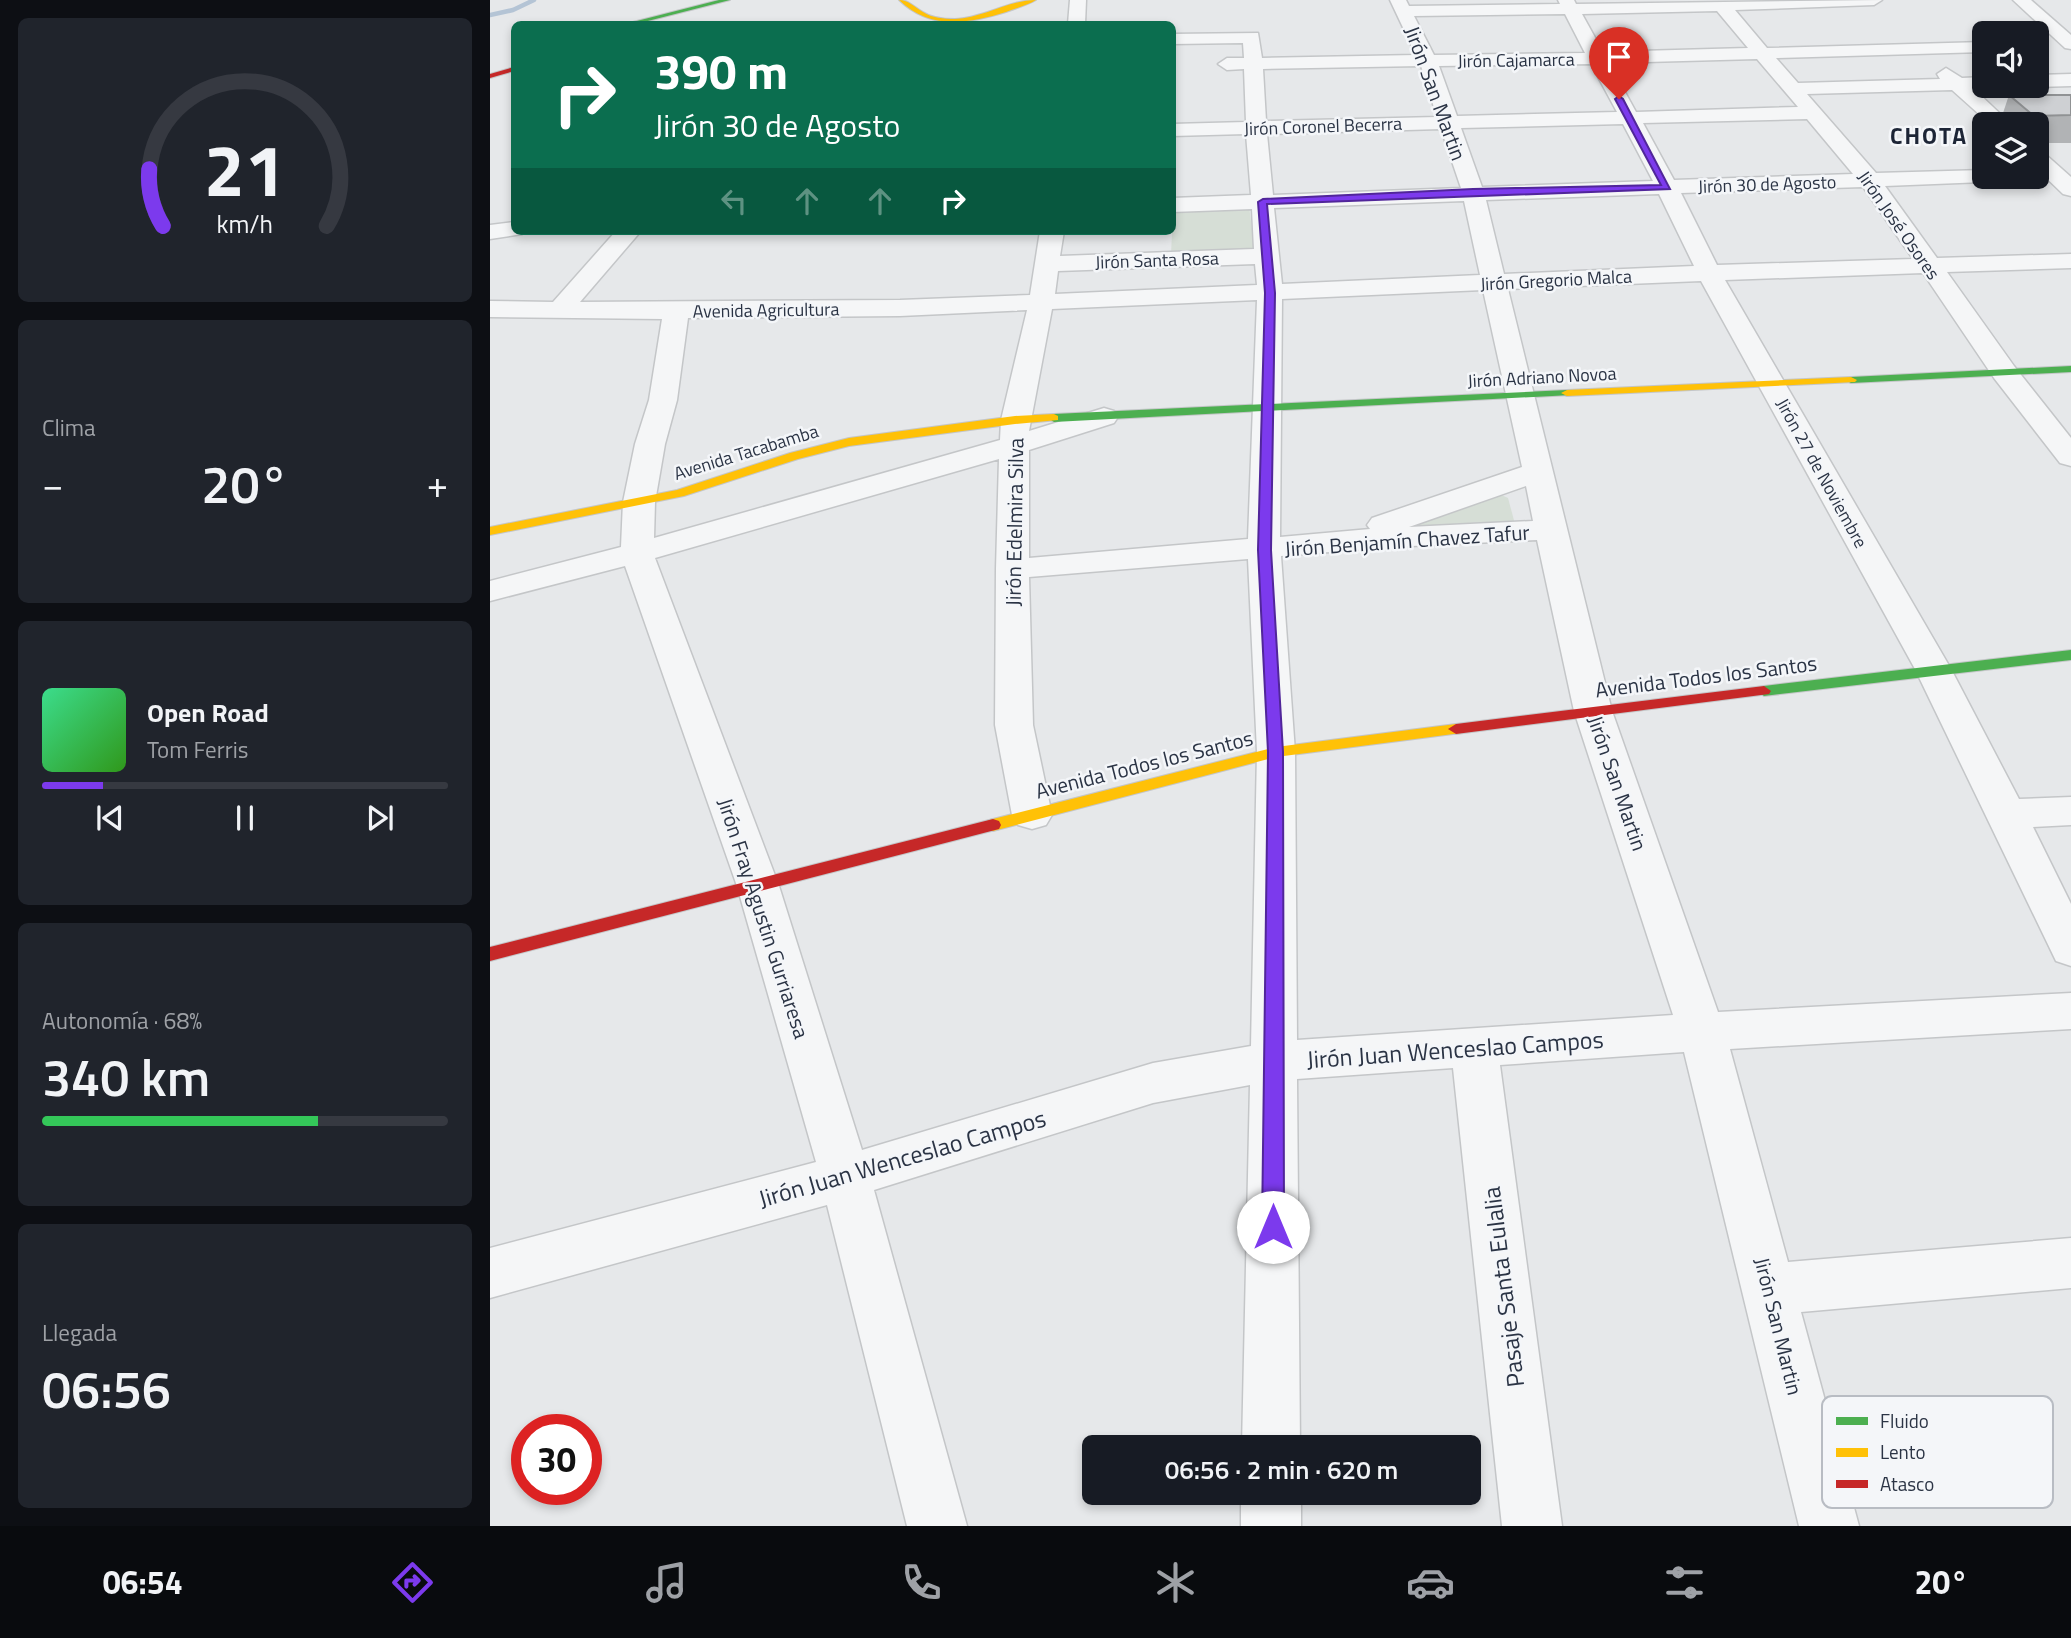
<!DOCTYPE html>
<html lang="es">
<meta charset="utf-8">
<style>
body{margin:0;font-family:"Titillium Web",sans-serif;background:#20242c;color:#f1f3f6;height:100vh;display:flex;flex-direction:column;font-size:26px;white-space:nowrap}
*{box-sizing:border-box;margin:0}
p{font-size:23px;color:#9ea1a6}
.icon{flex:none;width:38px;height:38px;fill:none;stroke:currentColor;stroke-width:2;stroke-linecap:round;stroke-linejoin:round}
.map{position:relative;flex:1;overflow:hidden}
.drawer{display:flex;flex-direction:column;gap:18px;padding:18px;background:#0d0f14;width:490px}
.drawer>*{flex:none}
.guide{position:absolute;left:21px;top:21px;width:665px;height:214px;border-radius:10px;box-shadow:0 4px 10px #0003;background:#0b6e4f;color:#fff;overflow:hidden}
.buttons{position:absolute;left:1482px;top:21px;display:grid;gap:14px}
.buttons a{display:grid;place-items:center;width:77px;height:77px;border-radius:10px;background:#171b24;box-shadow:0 4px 10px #0003;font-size:35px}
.speed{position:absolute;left:21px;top:1414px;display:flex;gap:14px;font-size:35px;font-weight:700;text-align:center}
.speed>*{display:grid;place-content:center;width:91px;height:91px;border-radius:50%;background:#171b24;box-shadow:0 4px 10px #0003;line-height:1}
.speed .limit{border:10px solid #d22;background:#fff;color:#111}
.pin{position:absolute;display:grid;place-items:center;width:60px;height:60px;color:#fff;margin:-72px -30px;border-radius:50% 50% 50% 0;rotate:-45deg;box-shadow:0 0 7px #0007}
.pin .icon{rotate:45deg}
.me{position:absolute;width:77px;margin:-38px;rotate:0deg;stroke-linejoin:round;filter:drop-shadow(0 0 5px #0008)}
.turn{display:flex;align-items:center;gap:24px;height:147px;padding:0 28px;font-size:32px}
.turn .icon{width:91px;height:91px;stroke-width:2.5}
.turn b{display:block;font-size:49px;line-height:60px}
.lanes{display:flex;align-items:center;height:66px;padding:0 28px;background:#0003;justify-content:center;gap:35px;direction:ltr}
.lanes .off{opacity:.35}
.big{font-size:52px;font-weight:600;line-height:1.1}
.drawer .widget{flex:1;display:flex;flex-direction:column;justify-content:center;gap:10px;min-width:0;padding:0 24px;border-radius:10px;background:#20242c}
.drawer .dial{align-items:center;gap:0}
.dial svg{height:182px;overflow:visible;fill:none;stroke:#363941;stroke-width:7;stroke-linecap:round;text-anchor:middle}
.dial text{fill:#f1f3f6;stroke:none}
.song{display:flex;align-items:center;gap:21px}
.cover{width:84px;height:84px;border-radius:10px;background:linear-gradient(135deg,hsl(150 70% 55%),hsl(110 70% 35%))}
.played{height:7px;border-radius:4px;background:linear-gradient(90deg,#7c3aed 15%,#363941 15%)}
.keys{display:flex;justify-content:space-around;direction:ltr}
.heat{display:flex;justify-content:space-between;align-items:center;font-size:38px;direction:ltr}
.charge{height:10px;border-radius:5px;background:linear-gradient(90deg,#34c759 68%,#363941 0)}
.trip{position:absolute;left:592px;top:1435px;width:399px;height:70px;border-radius:10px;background:#171b24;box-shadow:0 4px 10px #0003;font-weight:600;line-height:70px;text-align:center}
.tabs{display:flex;height:112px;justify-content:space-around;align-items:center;background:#090b0e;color:#9ea1a6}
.tabs .icon{width:49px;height:49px}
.tabs .current{color:#7c3aed}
.tabs b{font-size:32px;color:#f1f3f6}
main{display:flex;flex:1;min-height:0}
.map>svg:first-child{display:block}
</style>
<main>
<section class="drawer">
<div class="widget dial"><svg viewBox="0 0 100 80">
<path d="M14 69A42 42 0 1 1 86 69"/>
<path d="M14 69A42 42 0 0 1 8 44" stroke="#7c3aed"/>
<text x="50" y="56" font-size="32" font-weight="700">21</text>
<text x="50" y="72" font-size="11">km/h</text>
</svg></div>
<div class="widget"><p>Clima</p>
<div class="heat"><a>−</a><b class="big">20°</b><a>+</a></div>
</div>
<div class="widget">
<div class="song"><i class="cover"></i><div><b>Open Road</b><p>Tom Ferris</p></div></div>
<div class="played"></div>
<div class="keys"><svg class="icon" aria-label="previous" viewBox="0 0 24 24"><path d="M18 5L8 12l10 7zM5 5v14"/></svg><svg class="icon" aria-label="pause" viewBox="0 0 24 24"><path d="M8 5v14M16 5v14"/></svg><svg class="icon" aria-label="next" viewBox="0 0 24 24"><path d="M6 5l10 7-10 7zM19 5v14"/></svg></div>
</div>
<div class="widget"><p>Autonomía · 68%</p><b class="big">340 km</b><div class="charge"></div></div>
<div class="widget"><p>Llegada</p><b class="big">06:56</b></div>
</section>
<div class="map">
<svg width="1581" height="1526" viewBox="0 0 1581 1526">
<rect width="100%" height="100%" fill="#e6e8ea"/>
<g fill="#d6ded6">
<polygon points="759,206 765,252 681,255 683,209"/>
<polygon points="1007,493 1018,498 1025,524 917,532 915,522"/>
</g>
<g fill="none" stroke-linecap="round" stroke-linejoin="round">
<polyline stroke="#b4c4d5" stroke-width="4.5" points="0,15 23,10 44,0"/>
<defs>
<g id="street">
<polygon points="580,0 596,0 595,24 578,24"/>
<path d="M900 0H916L919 6 1070 4 1068 0H1084L1086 4 1392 0 1384 5 1245 10 1277 48 1494 42V52L1286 58 1308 83 1450 79 1447 74 1456 68 1472 78 1494 77V86H1502L1484 89 1521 124H1500L1462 90 1317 94 1386 173 1494 170V177H1504L1494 182 1395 186 1447 258 1581 254V268L1457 272 1524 366 1581 438V466L1570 463 1504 378 1433 273 1235 280 1461 669 1529 799 1581 797V825L1543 827 1581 904V966L1566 961 1425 669 1211 281 1018 289 1122 711 1228 1012 1581 993V1029L1240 1049 1298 1262 1581 1238V1288L1311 1312 1369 1526H1309L1194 1052 1010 1065 1072 1526H1012L963 1068 807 1079 810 1447H752L760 1085 663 1103 384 1190 477 1526H417L337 1205 0 1298V1248L326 1162 247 886 135 566 0 601V581L131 547 133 502 145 444 159 400 172 319 0 317V301L63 302 126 231H151L90 302 410 300 540 295 550 231H574L570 256 764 249 762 209 682 212V198L761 195 756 134 682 136V124L756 122 754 69 737 70 728 64 737 58H754L753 43 682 44V34L768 33 772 58 926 55ZM1227 11 1258 48 1113 52 1092 14ZM1075 14 1095 53 944 55 924 16ZM1267 59 1308 107 1146 112 1119 63ZM1101 64 1127 112 967 116 949 66ZM931 66 947 117 776 121 773 69ZM1317 119 1363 174 1184 180 1153 123ZM1133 124 1163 181 992 187 971 128ZM951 129 971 188 783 195 777 134ZM1373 187 1423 259 1227 265 1191 193ZM1169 194 1204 266 1014 274 996 200ZM974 201 990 275 792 284 784 208ZM765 264 767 285 565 294 568 271ZM993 290 1032 467 882 518 877 525 880 529 790 537 792 299ZM767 300 758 539 539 558V450L624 423 628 417 624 411 614 408 539 431 562 309ZM537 310 511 420 510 440 164 538 165 502 175 444 187 400 198 318 410 316ZM509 459 506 569 505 725 522 815 528 825 542 829 556 825 562 815 543 725 539 577 758 559 767 752 761 1046 663 1063 372 1150 289 886 165 558ZM1036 486 1043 521 919 527ZM1047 540 1084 711 1183 1015 807 1040 805 752 791 556 901 547Z"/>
<polygon points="1523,0 1541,0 1581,35 1581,49 1575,48"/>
<polygon points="1581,74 1581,86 1547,87 1543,86 1547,86 1547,75"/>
<polygon points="1547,151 1554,153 1581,177 1581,196 1573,194 1547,169"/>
<polygon points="24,222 24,231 34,231 32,234 0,239 0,225"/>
<rect x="751" y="1493" width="60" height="33"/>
</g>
<g id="fast">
<polygon points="229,0 240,0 146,24 135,24"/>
<polygon points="1581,366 1581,372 1361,383 1355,380 1361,377"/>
<polygon points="1077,390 1083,393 1081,395 564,422 558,418 564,414"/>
<polygon points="1581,650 1581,660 1274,696 1267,691 1274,686"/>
</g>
<g id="slow">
<path d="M409 0C419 0 424 7 433 12 442 18 454 19 465 19 493 18 519 0 546 0 538 5 526 8 516 12 477 24 440 30 409 0Z"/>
<polygon points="1361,377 1367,380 1365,382 1077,396 1071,393 1077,390"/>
<polygon points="564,414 568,416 568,420 525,424 359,446 308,459 194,496 0,535 0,527 187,490 300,453 359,438 525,416"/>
<polygon points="966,724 971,725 974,729 971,733 786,757 503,831 497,829 495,825 497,821 503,819 786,747"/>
</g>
<g id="jam">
<polygon points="24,67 24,71 0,78 0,74"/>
<polygon points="1274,686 1281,691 1279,694 966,734 958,729 966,724"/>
<polygon points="503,819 509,821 511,825 509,829 0,961 0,947"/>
</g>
</defs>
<use href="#street" stroke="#c4c6c8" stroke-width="3"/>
<use href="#fast" stroke="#c4c6c8" stroke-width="2"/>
<use href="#slow" stroke="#c4c6c8" stroke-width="2"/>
<use href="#jam" stroke="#c4c6c8" stroke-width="2"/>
<use href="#street" fill="#f5f6f7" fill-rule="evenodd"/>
<use href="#fast" fill="#4caf50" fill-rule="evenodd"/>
<use href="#slow" fill="#ffc107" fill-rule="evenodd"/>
<use href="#jam" fill="#c62828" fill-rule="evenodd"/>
</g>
<polygon fill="#b1b3b5" points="1519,95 1581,95 1581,143 1547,143 1547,124 1513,124 1510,122"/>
<polygon fill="#ced0d3" stroke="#909294" stroke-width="2" points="1519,95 1581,95 1581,115 1544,116"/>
<polygon fill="#7c3aed" stroke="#51269a" stroke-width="2" points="1129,96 1133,99 1180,189 777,204 785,293 781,550 793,752 794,1227 791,1234 783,1237 776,1234 772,1227 778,752 768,550 775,293 768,202 773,199 983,189 1171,185 1125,99"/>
<g text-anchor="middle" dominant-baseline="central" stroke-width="5" stroke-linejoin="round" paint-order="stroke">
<g font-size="18" fill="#2b3445" stroke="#f4f6f9">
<text transform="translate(1026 60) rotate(-1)">Jirón Cajamarca</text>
<text transform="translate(833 126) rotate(-2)">Jirón Coronel Becerra</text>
<text transform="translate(1277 184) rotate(-2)">Jirón 30 de Agosto</text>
<text transform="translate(1409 225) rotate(55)">Jirón José Osores</text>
<text transform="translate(667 260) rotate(-2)">Jirón Santa Rosa</text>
<text transform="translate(1066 280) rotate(-3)">Jirón Gregorio Malca</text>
<text transform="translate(276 310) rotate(-1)">Avenida Agricultura</text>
<text transform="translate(1052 377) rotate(-3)">Jirón Adriano Novoa</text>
<text transform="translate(256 452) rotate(-17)">Avenida Tacabamba</text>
<text transform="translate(1332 473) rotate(61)">Jirón 27 de Noviembre</text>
</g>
<g font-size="21" fill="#2b3445" stroke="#f4f6f9">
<text transform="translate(946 93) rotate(70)">Jirón San Martin</text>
<text transform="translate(524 522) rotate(-89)">Jirón Edelmira Silva</text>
<text transform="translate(917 540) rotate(-4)">Jirón Benjamín Chavez Tafur</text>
<text transform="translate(1216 676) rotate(-7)">Avenida Todos los Santos</text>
<text transform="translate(654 764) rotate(-14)">Avenida Todos los Santos</text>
<text transform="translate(1128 783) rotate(71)">Jirón San Martin</text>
<text transform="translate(274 918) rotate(72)">Jirón Fray Agustin Gurriaresa</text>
<text transform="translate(1289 1326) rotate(76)">Jirón San Martin</text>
</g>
<g font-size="23" font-weight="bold" letter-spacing="2" fill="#1d2536" stroke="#f4f6f9">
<text x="1439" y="135">CHOTA</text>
</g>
<g font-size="24" fill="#2b3445" stroke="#f4f6f9">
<text transform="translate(965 1049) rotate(-4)">Jirón Juan Wenceslao Campos</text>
<text transform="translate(412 1158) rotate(-16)">Jirón Juan Wenceslao Campos</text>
<text transform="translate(1013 1287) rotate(-97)">Pasaje Santa Eulalia</text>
</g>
</g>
<rect x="1332" y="1396" width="231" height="112" rx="10" fill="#f4f6f9" stroke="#b8bcc3" stroke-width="2"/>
<rect x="1346" y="1417" width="32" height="8" fill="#4caf50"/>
<rect x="1346" y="1448" width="32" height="9" fill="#ffc107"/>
<rect x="1346" y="1480" width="32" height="8" fill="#c62828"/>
<g font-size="19" fill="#2b3445">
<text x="1390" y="1428">Fluido</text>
<text x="1390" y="1459">Lento</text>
<text x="1390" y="1491">Atasco</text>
</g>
</svg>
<div class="buttons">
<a><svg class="icon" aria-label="sound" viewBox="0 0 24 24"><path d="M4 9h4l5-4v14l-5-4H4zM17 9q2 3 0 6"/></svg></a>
<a><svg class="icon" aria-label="layers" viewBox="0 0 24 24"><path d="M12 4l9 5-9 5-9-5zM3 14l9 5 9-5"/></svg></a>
</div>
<div class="speed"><div class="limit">30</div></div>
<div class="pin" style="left:1129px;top:99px;background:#d93025"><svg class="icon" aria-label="arrive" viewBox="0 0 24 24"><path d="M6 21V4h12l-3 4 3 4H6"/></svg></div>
<svg class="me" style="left:783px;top:1227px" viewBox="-20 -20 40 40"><circle r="19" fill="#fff"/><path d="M0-13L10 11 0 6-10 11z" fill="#7c3aed"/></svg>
<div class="trip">06:56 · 2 min · 620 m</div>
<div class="guide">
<div class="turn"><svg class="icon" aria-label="right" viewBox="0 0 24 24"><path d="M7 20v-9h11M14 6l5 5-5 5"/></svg><div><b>390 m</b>Jirón 30 de Agosto</div></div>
<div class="lanes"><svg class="icon off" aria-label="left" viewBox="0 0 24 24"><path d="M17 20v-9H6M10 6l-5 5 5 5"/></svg><svg class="icon off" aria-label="ahead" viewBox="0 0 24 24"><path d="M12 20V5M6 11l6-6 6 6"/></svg><svg class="icon off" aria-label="ahead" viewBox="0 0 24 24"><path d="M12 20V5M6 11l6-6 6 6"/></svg><svg class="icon" aria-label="right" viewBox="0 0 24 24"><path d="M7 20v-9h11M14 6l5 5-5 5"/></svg></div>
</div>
</div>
</main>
<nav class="tabs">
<b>06:54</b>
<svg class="icon current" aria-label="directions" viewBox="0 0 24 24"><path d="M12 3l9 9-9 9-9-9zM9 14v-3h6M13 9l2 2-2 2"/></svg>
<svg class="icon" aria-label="music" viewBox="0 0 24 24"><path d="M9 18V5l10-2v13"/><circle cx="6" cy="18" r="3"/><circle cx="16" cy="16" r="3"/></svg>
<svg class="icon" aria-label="phone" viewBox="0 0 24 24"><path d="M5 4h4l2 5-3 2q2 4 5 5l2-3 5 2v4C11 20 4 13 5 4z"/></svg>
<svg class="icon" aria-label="climate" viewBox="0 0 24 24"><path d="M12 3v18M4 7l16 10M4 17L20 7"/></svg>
<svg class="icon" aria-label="car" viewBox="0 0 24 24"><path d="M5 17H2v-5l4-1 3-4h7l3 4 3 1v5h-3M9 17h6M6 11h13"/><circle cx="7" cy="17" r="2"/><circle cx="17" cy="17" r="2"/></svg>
<svg class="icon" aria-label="filters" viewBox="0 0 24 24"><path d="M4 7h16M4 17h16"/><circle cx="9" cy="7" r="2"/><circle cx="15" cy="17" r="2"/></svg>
<b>20°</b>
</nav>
